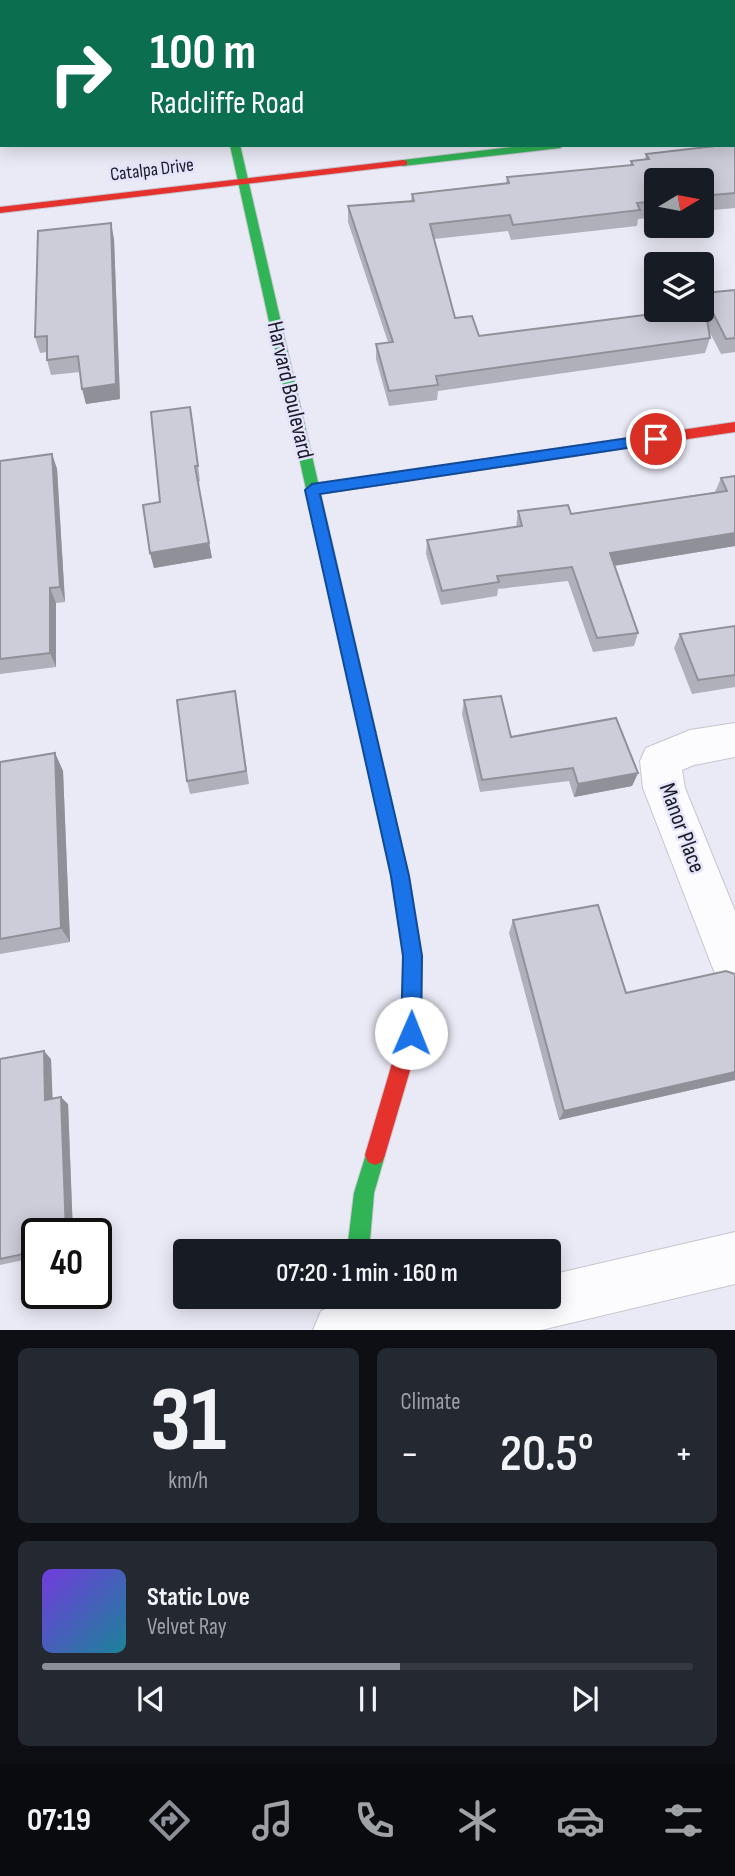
<!DOCTYPE html>
<meta charset="utf-8">
<style>
body{margin:0;font-family:"Sofia Sans Condensed",sans-serif;background:#242831;color:#f1f3f6;height:100vh;display:flex;flex-direction:column;font-size:26px;white-space:nowrap}
*{box-sizing:border-box;margin:0}
p{font-size:23px;color:#9ea1a6}
.icon{flex:none;width:38px;height:38px;fill:none;stroke:currentColor;stroke-width:2;stroke-linecap:round;stroke-linejoin:round}
.map{position:relative;height:1330px;overflow:hidden}
.sheet{display:flex;flex-direction:column;gap:18px;padding:18px;background:#0d0f14;flex:1}
.sheet>*{flex:none}
.guide{position:absolute;left:0px;top:0px;width:735px;height:147px;box-shadow:0 4px 18px #0003;background:#0b6e4f;color:#fff;overflow:hidden}
.needle{width:46px;rotate:80deg}
.controls{position:absolute;left:644px;top:168px;display:grid;gap:14px}
.controls a{display:grid;place-items:center;width:70px;height:70px;border-radius:7px;background:#171b24;box-shadow:0 4px 18px #0003;font-size:35px}
.speed{position:absolute;left:21px;top:1218px;display:flex;gap:14px;font-size:35px;font-weight:700;text-align:center}
.speed>*{display:grid;place-content:center;width:91px;height:91px;border-radius:50%;background:#171b24;box-shadow:0 4px 18px #0003;line-height:1}
.speed .limit{border:4px solid #111;border-radius:10px;background:#fff;color:#111}
.pin{position:absolute;display:grid;place-items:center;width:60px;height:60px;color:#fff;margin:-30px;border:4px solid #fff;border-radius:50%;box-shadow:0 2px 7px #0007}
.me{position:absolute;width:77px;margin:-38px;rotate:1deg;stroke-linejoin:round;filter:drop-shadow(0 0 5px #0008)}
.turn{display:flex;align-items:center;gap:24px;height:147px;padding:0 35px;font-size:32px}
.turn .icon{width:91px;height:91px;stroke-width:2.5}
.turn b{display:block;font-size:49px;line-height:60px}
.big{font-size:52px;font-weight:600;line-height:1.1}
.sheet .card{flex:1;display:flex;flex-direction:column;justify-content:center;gap:10px;min-width:0;padding:0 24px;border-radius:10px;background:#242831}
.sheet .dial{align-items:center;gap:0}
.dial b{font-size:91px;line-height:1}
.song{display:flex;align-items:center;gap:21px}
.cover{width:84px;height:84px;border-radius:10px;background:linear-gradient(135deg,hsl(260 70% 55%),hsl(190 70% 35%))}
.played{height:7px;border-radius:4px;background:linear-gradient(90deg,#8c9099 55%,#363941 55%)}
.keys{display:flex;justify-content:space-around;direction:ltr}
.heat{display:flex;justify-content:space-between;align-items:center;font-size:38px;direction:ltr}
.sheet .tiles{flex:1;display:grid;gap:18px;grid-template-columns:1fr 1fr}
.card:last-child{grid-column:span 2}
.trip{position:absolute;left:173px;top:1239px;width:388px;height:70px;border-radius:7px;background:#171b24;box-shadow:0 4px 18px #0003;font-weight:600;line-height:70px;text-align:center}
.menu{display:flex;height:112px;justify-content:space-around;align-items:center;background:#090b0e;color:#9ea1a6}
.menu .icon{width:49px;height:49px}
.menu .on{color:#8c9099}
.menu b{font-size:32px;color:#f1f3f6}
.map>svg:first-child{display:block}
</style>
<div class="map">
<svg width="735" height="1330" viewBox="0 0 735 1330">
<rect width="100%" height="100%" fill="#eaeaf6"/>
<g fill="none" stroke-linecap="round" stroke-linejoin="round">
<defs>
<g id="street">
<polygon points="281,0 305,0 281,2"/>
<polygon points="735,723 735,757 694,765 682,770 685,788 735,911 735,988 719,982 712,966 643,788 640,761 646,748 690,730"/>
<polygon points="735,1232 735,1284 541,1330 313,1330 321,1311 349,1299 550,1297 550,1275"/>
</g>
<g id="fast">
<rect x="733" y="123" width="2" height="6"/>
<polygon points="230,145 240,145 376,733 374,738 368,740 362,738 360,733"/>
<polygon points="529,145 565,145 560,148 403,166 397,163 403,160"/>
<polygon points="375,1145 382,1148 385,1155 374,1193 369,1251 347,1251 354,1193 368,1148"/>
</g>
<g id="jam">
<polygon points="403,160 407,161 407,165 0,213 0,207"/>
<polygon points="735,422 735,432 312,495 305,490 312,485"/>
<polygon points="368,726 374,728 376,733 409,876 422,956 421,1033 385,1155 382,1162 375,1165 368,1162 365,1155 401,1033 404,956 391,876 360,733 362,728"/>
</g>
</defs>
<use href="#street" stroke="#c6c6d1" stroke-width="2"/>
<use href="#fast" stroke="#c6c6d1" stroke-width="2"/>
<use href="#jam" stroke="#c6c6d1" stroke-width="2"/>
<use href="#street" fill="#fcfcfe" fill-rule="evenodd"/>
<use href="#fast" fill="#30b455" fill-rule="evenodd"/>
<use href="#jam" fill="#e5322d" fill-rule="evenodd"/>
</g>
<g fill="#b0b0bb">
<polygon points="735,144 735,208 702,211 702,180 656,180 656,217 638,219 637,226 511,240 508,231 434,239 455,318 479,336 702,310 703,293 735,290 735,352 721,354 708,329 710,338 705,353 438,391 437,400 389,406 376,359 376,344 388,342 348,222 348,206 411,201 412,194 506,183 507,177 630,165 631,161 645,159 646,154"/>
<polygon points="114,239 120,399 86,404 80,372 51,375 47,360 47,352 40,353 35,337"/>
<polygon points="190,407 200,481 198,482 212,558 154,568 150,553 160,502"/>
<polygon points="52,454 57,469 65,602 56,603 56,667 0,674 0,461"/>
<polygon points="735,476 735,546 614,566 638,633 634,646 593,652 568,581 498,589 497,596 441,605 426,554 427,540 516,527 518,511 571,514 715,492 721,478"/>
<polygon points="735,626 735,687 692,694 674,648 680,634"/>
<polygon points="464,700 511,737 638,773 632,786 574,797 569,781 480,792 462,714"/>
<polygon points="237,705 249,784 190,794 187,781"/>
<polygon points="55,753 63,771 70,942 0,954 0,762"/>
<polygon points="513,920 626,993 735,974 735,1080 559,1120 509,933"/>
<polygon points="0,1059 51,1059 52,1099 68,1104 73,1234 37,1234 37,1257 0,1265"/>
</g>
<g fill="#909098">
<polygon points="30,0 85,0 82,2 26,2"/>
<polygon points="2,14 2,43 0,44 0,15"/>
<polygon points="2,57 2,86 0,87 0,58"/>
<polygon points="111,223 114,239 120,399 86,404 82,389"/>
<polygon points="190,407 193,423 200,481 198,466"/>
<polygon points="52,454 57,469 65,602 60,587"/>
<polygon points="735,533 735,546 606,567 610,553"/>
<polygon points="209,543 212,558 154,568 150,553"/>
<polygon points="50,588 56,603 56,667 50,653"/>
<polygon points="55,753 63,771 70,942 61,928"/>
<polygon points="638,773 632,786 574,797 578,784"/>
<polygon points="44,1051 51,1059 53,1108 45,1100"/>
<polygon points="735,1072 735,1080 559,1120 564,1111"/>
<polygon points="61,1097 68,1104 73,1234 66,1234"/>
</g>
<g fill="#cdcdd9" stroke="#909098" stroke-width="2">
<polygon points="0,0 30,0 26,2 2,2 2,14 0,15"/>
<polygon points="381,0 661,0 662,2 382,2"/>
<polygon points="0,35 2,36 2,57 0,58"/>
<polygon points="733,144 735,144 735,193 702,196 702,180 656,180 656,201 637,203 640,210 513,225 510,215 430,224 455,318 472,316 479,336 684,310 702,310 702,307 705,307 710,338 436,376 438,385 389,391 376,344 393,342 348,206 414,201 412,194 509,183 507,177 633,165 631,161 649,159 646,154 724,145 733,145"/>
<polygon points="111,223 116,384 82,389 78,356 47,360 47,336 35,337 38,231"/>
<polygon points="735,290 735,338 726,339 703,293"/>
<polygon points="190,407 198,466 195,466 209,543 150,553 143,505 160,502 151,412"/>
<polygon points="52,454 60,587 50,588 50,653 0,659 0,461"/>
<polygon points="735,476 735,533 610,553 638,633 597,638 572,567 497,576 499,582 442,591 427,540 522,526 518,511 568,505 571,514 727,491 721,478"/>
<polygon points="735,626 735,675 698,680 680,634"/>
<polygon points="235,691 246,771 187,781 177,700"/>
<polygon points="501,696 511,737 616,718 638,773 578,784 573,768 482,780 464,700"/>
<polygon points="55,753 61,928 0,939 0,762"/>
<polygon points="598,905 626,993 726,971 735,974 735,1072 564,1111 513,920"/>
<polygon points="44,1051 45,1100 61,1097 66,1234 37,1234 37,1251 0,1259 0,1059"/>
</g>
<polygon fill="#1a73e8" stroke="#114b97" stroke-width="2" points="656,434 661,436 661,443 320,494 409,876 422,956 421,1033 418,1040 411,1043 404,1040 401,1033 403,956 391,876 305,490 312,484"/>
<g text-anchor="middle" dominant-baseline="central" stroke-width="5" stroke-linejoin="round" paint-order="stroke">
<g font-size="19" fill="#1b1b26" stroke="#e4e4fc">
<text transform="translate(152 170) rotate(-7)">Catalpa Drive</text>
</g>
<g font-size="23" fill="#1b1b26" stroke="#e4e4fc">
<text transform="translate(290 390) rotate(77)">Harvard Boulevard</text>
<text transform="translate(682 828) rotate(70)">Manor Place</text>
</g>
</g>
</svg>
<div class="controls">
<a><svg class="needle" viewBox="-14 -14 28 28"><path d="M0-13l5 13h-10z" fill="#e53935"/><path d="M0 13l5-13h-10z" fill="#9ea1a6"/></svg></a>
<a><svg class="icon" aria-label="layers" viewBox="0 0 24 24"><path d="M12 4l9 5-9 5-9-5zM3 14l9 5 9-5"/></svg></a>
</div>
<div class="speed"><div class="limit">40</div></div>
<div class="pin" style="left:656px;top:439px;background:#d93025"><svg class="icon" aria-label="arrive" viewBox="0 0 24 24"><path d="M6 21V4h12l-3 4 3 4H6"/></svg></div>
<svg class="me" style="left:411px;top:1033px" viewBox="-20 -20 40 40"><circle r="19" fill="#fff"/><path d="M0-13L10 11 0 6-10 11z" fill="#1a73e8"/></svg>
<div class="trip">07:20 · 1 min · 160 m</div>
<div class="guide">
<div class="turn"><svg class="icon" aria-label="right" viewBox="0 0 24 24"><path d="M7 20v-9h11M14 6l5 5-5 5"/></svg><div><b>100 m</b>Radcliffe Road</div></div>
</div>
</div>
<section class="sheet">
<div class="tiles">
<div class="card dial"><b>31</b><p>km/h</p></div>
<div class="card"><p>Climate</p>
<div class="heat"><a>−</a><b class="big">20.5°</b><a>+</a></div>
</div>
<div class="card">
<div class="song"><i class="cover"></i><div><b>Static Love</b><p>Velvet Ray</p></div></div>
<div class="played"></div>
<div class="keys"><svg class="icon" aria-label="previous" viewBox="0 0 24 24"><path d="M18 5L8 12l10 7zM5 5v14"/></svg><svg class="icon" aria-label="pause" viewBox="0 0 24 24"><path d="M8 5v14M16 5v14"/></svg><svg class="icon" aria-label="next" viewBox="0 0 24 24"><path d="M6 5l10 7-10 7zM19 5v14"/></svg></div>
</div>
</div>
</section>
<nav class="menu">
<b>07:19</b>
<svg class="icon on" aria-label="directions" viewBox="0 0 24 24"><path d="M12 3l9 9-9 9-9-9zM9 14v-3h6M13 9l2 2-2 2"/></svg>
<svg class="icon" aria-label="music" viewBox="0 0 24 24"><path d="M9 18V5l10-2v13"/><circle cx="6" cy="18" r="3"/><circle cx="16" cy="16" r="3"/></svg>
<svg class="icon" aria-label="phone" viewBox="0 0 24 24"><path d="M5 4h4l2 5-3 2q2 4 5 5l2-3 5 2v4C11 20 4 13 5 4z"/></svg>
<svg class="icon" aria-label="climate" viewBox="0 0 24 24"><path d="M12 3v18M4 7l16 10M4 17L20 7"/></svg>
<svg class="icon" aria-label="car" viewBox="0 0 24 24"><path d="M5 17H2v-5l4-1 3-4h7l3 4 3 1v5h-3M9 17h6M6 11h13"/><circle cx="7" cy="17" r="2"/><circle cx="17" cy="17" r="2"/></svg>
<svg class="icon" aria-label="filters" viewBox="0 0 24 24"><path d="M4 7h16M4 17h16"/><circle cx="9" cy="7" r="2"/><circle cx="15" cy="17" r="2"/></svg>
</nav>
